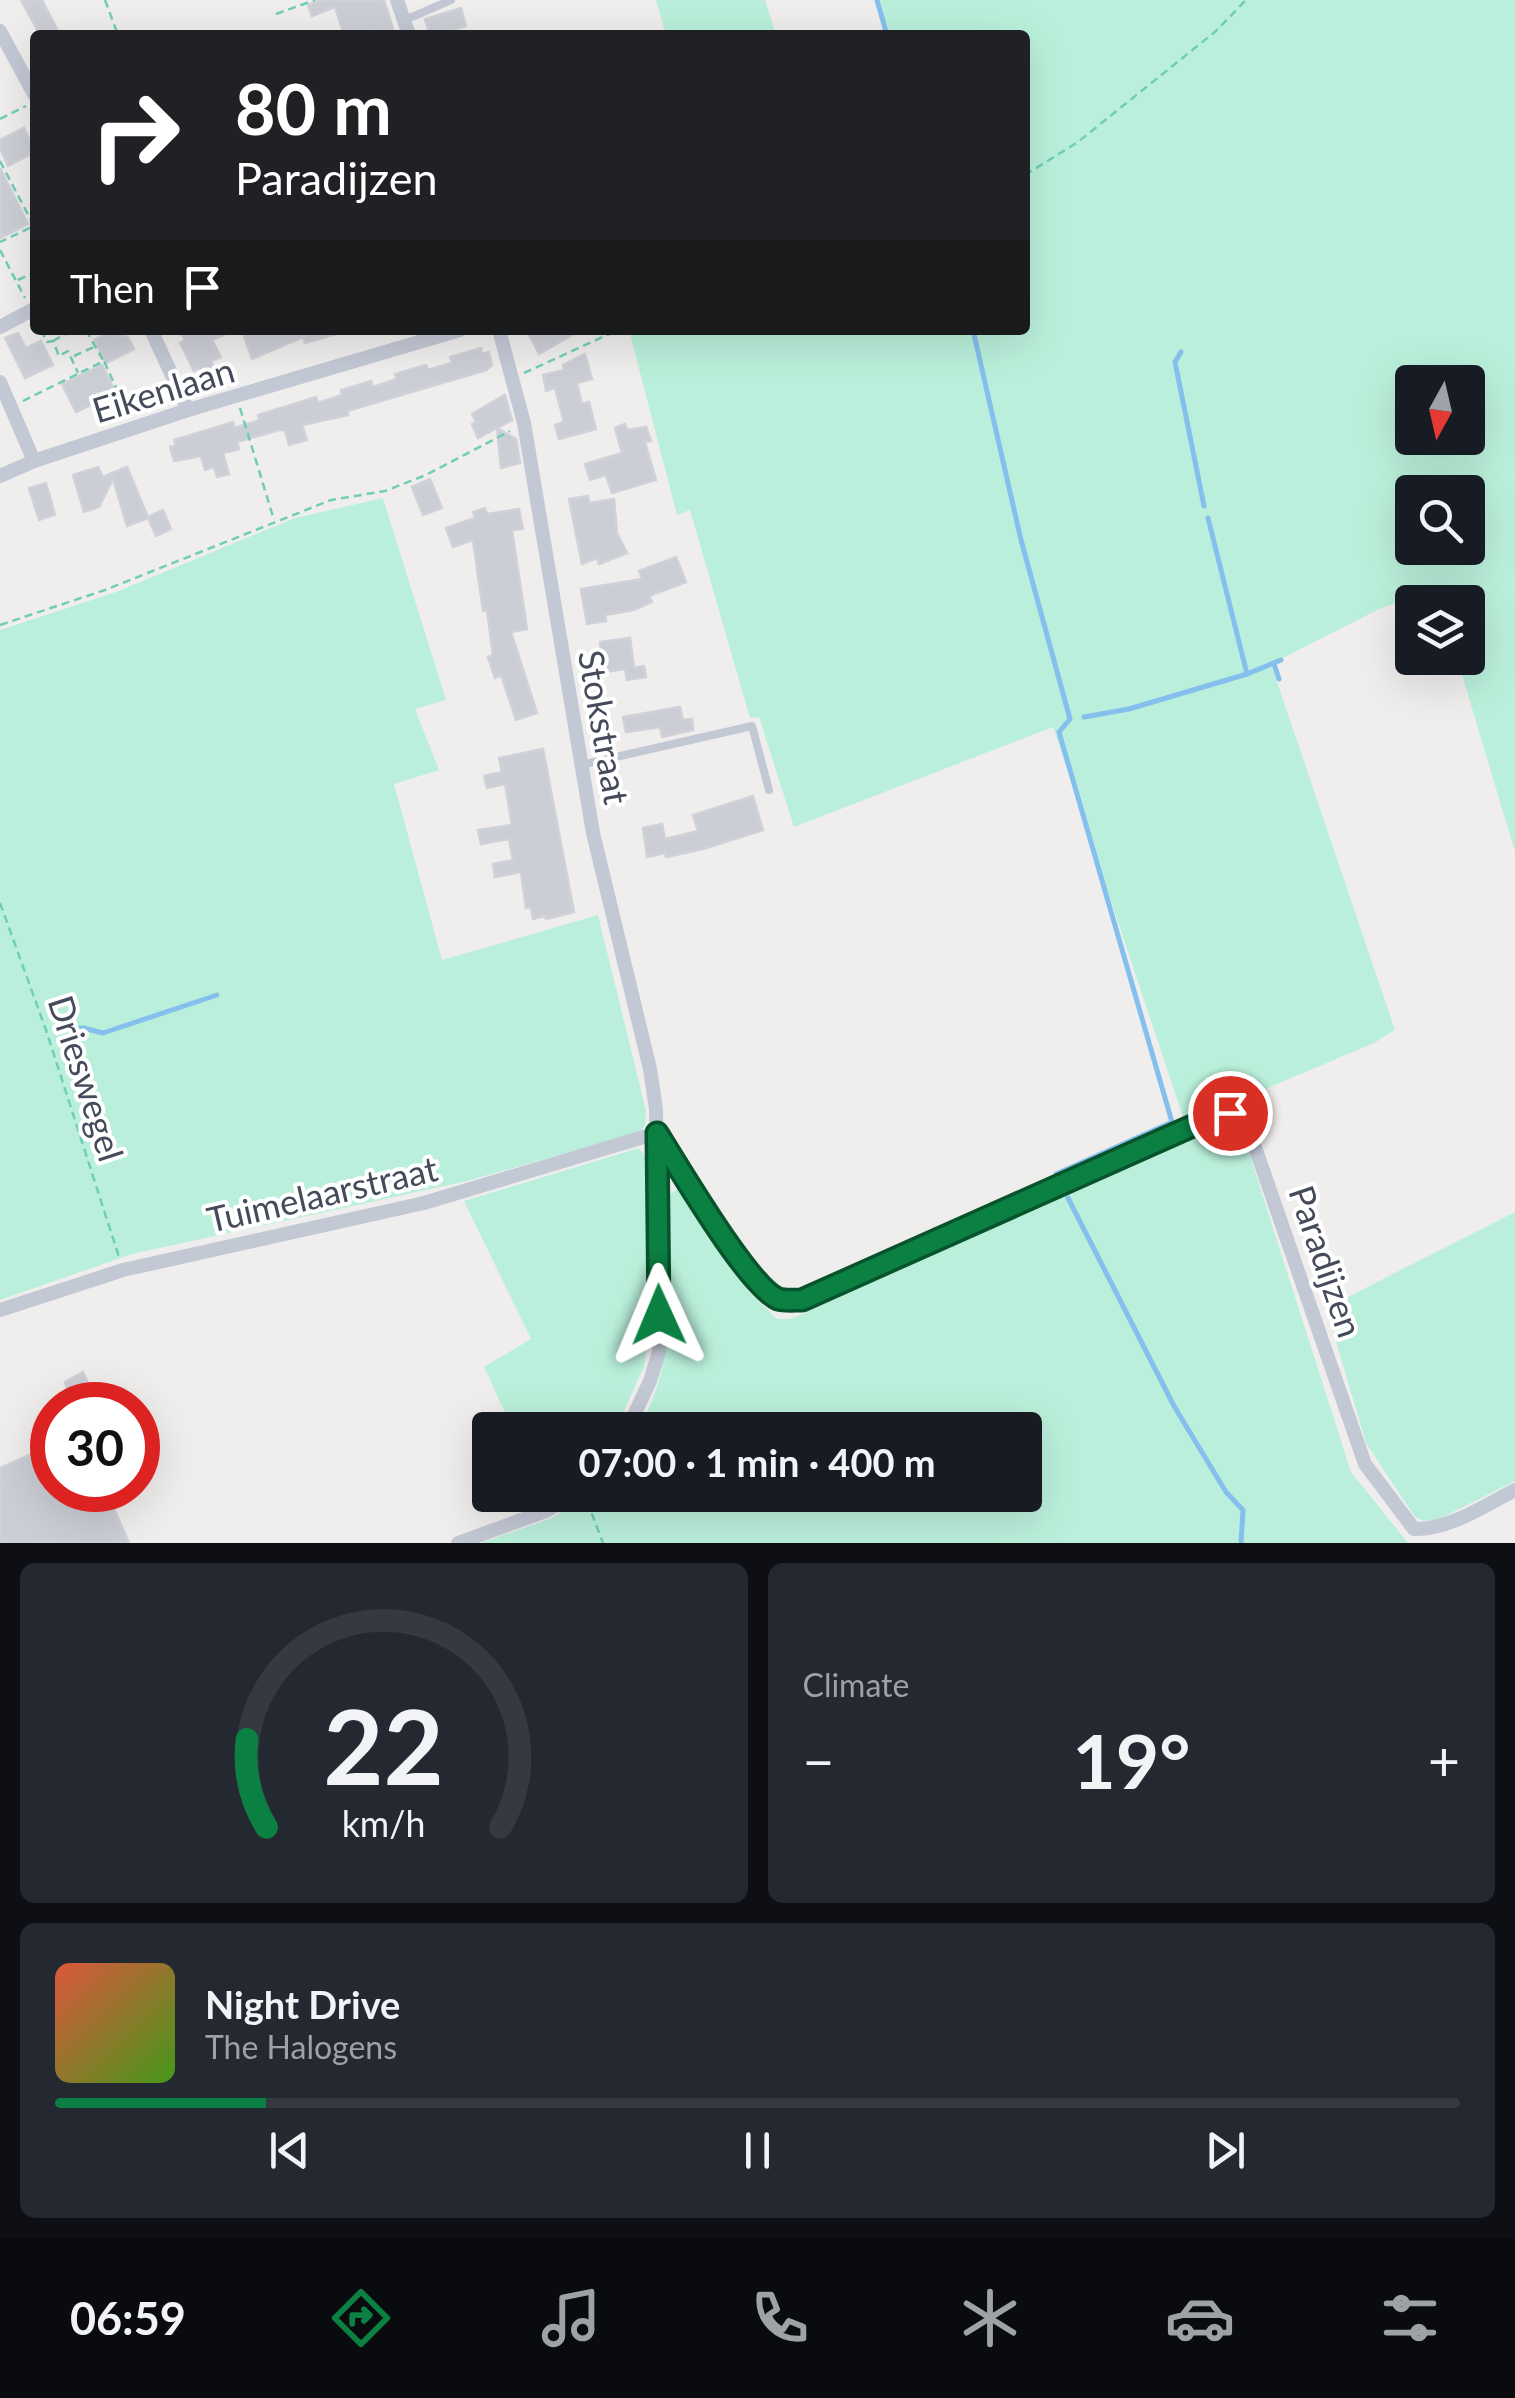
<!DOCTYPE html>
<meta charset="utf-8">
<style>
body{margin:0;font-family:Lato,sans-serif;background:#242831;color:#f1f3f6;height:100vh;display:flex;flex-direction:column;font-size:38px;white-space:nowrap}
*{box-sizing:border-box;margin:0}
p{font-size:32px;color:#9ea1a6}
.icon{flex:none;width:55px;height:55px;fill:none;stroke:currentColor;stroke-width:2;stroke-linecap:round;stroke-linejoin:round}
.map{position:relative;height:1543px;overflow:hidden}
.details{display:flex;flex-direction:column;gap:20px;padding:20px;background:#0d0f14;flex:1}
.details>*{flex:none}
.hud{position:absolute;left:30px;top:30px;width:1000px;height:305px;border-radius:10px;box-shadow:0 10px 40px #0002;background:#202124;color:#fff;overflow:hidden}
.needle{width:65px;rotate:188deg}
.buttons{position:absolute;left:1395px;top:365px;display:grid;gap:20px}
.buttons a{display:grid;place-items:center;width:90px;height:90px;border-radius:10px;background:#171b24;box-shadow:0 10px 40px #0002;font-size:50px}
.speed{position:absolute;left:30px;top:1382px;display:flex;gap:20px;font-size:50px;font-weight:700;text-align:center}
.speed>*{display:grid;place-content:center;width:130px;height:130px;border-radius:50%;background:#171b24;box-shadow:0 10px 40px #0002;line-height:1}
.speed .limit{border:15px solid #d22;background:#fff;color:#111}
.pin{position:absolute;display:grid;place-items:center;width:85px;height:85px;color:#fff;margin:-42px;border:5px solid #fff;border-radius:50%;box-shadow:0 2px 10px #0007}
.me{position:absolute;width:110px;margin:-55px;rotate:359deg;stroke-linejoin:round;filter:drop-shadow(0 0 8px #0008)}
.turn{display:flex;align-items:center;gap:35px;height:210px;padding:0 40px;font-size:45px}
.turn .icon{width:130px;height:130px;stroke-width:2.5}
.turn b{display:block;font-size:70px;line-height:85px}
.then{display:flex;align-items:center;height:95px;padding:0 40px;background:#0003;gap:20px;font-size:38px}
.big{font-size:75px;font-weight:700;line-height:1.1}
.details .widget{flex:1;display:flex;flex-direction:column;justify-content:center;gap:15px;min-width:0;padding:0 35px;border-radius:15px;background:#242831}
.details .dial{align-items:center;gap:0}
.dial svg{height:260px;overflow:visible;fill:none;stroke:#363941;stroke-width:7;stroke-linecap:round;text-anchor:middle}
.dial text{fill:#f1f3f6;stroke:none}
.song{display:flex;align-items:center;gap:30px}
.cover{width:120px;height:120px;border-radius:15px;background:linear-gradient(135deg,hsl(10 70% 55%),hsl(100 70% 35%))}
.played{height:10px;border-radius:5px;background:linear-gradient(90deg,#0b8043 15%,#363941 15%)}
.keys{display:flex;justify-content:space-around;direction:ltr}
.heat{display:flex;justify-content:space-between;align-items:center;font-size:55px;direction:ltr}
.details .tiles{flex:1;display:grid;gap:20px;grid-template-columns:1fr 1fr}
.widget:last-child{grid-column:span 2}
.trip{position:absolute;left:472px;top:1412px;width:570px;height:100px;border-radius:10px;background:#171b24;box-shadow:0 10px 40px #0002;font-weight:700;line-height:100px;text-align:center}
.tabs{display:flex;height:160px;justify-content:space-around;align-items:center;background:#090b0e;color:#9ea1a6}
.tabs .icon{width:70px;height:70px}
.tabs .selected{color:#0b8043}
.tabs b{font-size:45px;color:#f1f3f6}
.map>svg:first-child{display:block}
</style>
<div class="map">
<svg width="1515" height="1543" viewBox="0 0 1515 1543">
<rect width="100%" height="100%" fill="#f0eeed"/>
<g fill="#baf0db" fill-rule="evenodd">
<polygon points="656,0 765,0 776,35 666,35"/>
<path d="M880 0H1515V852L1457 658H1468V602H1441L1436 590 1381 608 1271 664 1395 1030 1374 1043 1185 1123 1053 727 794 827 759 717 750 718 690 510 677 515 629 330H1025V35H889ZM1412 382H1468V438H1412ZM1412 492H1468V548H1412Z"/>
<polygon points="383,498 446,700 415,709 439,770 394,784 442,960 598,915 646,1111 645,1125 640,1132 467,1181 132,1254 0,1300 0,630 116,592 295,518"/>
<path d="M1216 1126H1233L1242 1131 1351 1472 1408 1543H481L552 1518 587 1495H1025V1430H638C670 1373 669 1327 667 1264 666 1242 663 1216 670 1194L680 1188 686 1192 749 1292 777 1319H791Z"/>
<polygon points="639,1148 645,1156 648,1333 644,1367 615,1430 513,1430 484,1367 531,1339 464,1201"/>
<polygon points="1515,1212 1515,1481 1437,1520 1424,1521 1415,1517 1366,1443 1326,1308"/>
</g>
<g fill="none" stroke-linecap="round" stroke-linejoin="round">
<g stroke="#85bfee" stroke-width="5">
<polyline points="877,0 887,35"/>
<polyline points="973,330 1021,540 1070,719 1059,732 1172,1122 1056,1174"/>
<polyline points="1181,352 1175,362 1204,506"/>
<polyline points="1274,664 1279,679"/>
<polyline points="1247,674 1281,660"/>
<polyline points="1084,717 1129,709 1247,674 1208,518"/>
<polyline points="58,1029 83,1028 103,1033 217,995"/>
<polyline points="1068,1198 1174,1406 1226,1492 1243,1510 1241,1543"/>
</g>
</g>
<g fill="#ccced5" stroke="#d1d1d9" stroke-width="2.5">
<polygon points="21,0 42,0 60,35 40,35"/>
<polygon points="321,0 384,0 393,29 377,34 375,29 357,35 344,35 335,7 312,16 308,5"/>
<polygon points="461,8 466,26 430,35 425,19"/>
<polygon points="24,128 35,152 8,166 0,148 0,140"/>
<polygon points="0,168 28,224 0,238"/>
<polygon points="190,330 234,330 212,340 221,357 211,361 214,368 202,374 199,368 194,371 180,343 185,340 182,334"/>
<polygon points="242,330 339,330 339,333 305,343 303,337 252,359"/>
<polygon points="527,330 581,330 539,354"/>
<polygon points="18,333 26,348 41,341 53,365 25,378 5,338"/>
<polygon points="105,334 128,337 134,349 106,363 95,340"/>
<polygon points="481,348 482,354 489,352 492,365 486,370 347,411 348,415 302,425 307,440 289,445 285,430 279,430 237,442 239,449 223,453 229,474 217,477 214,467 205,470 201,456 174,461 170,447 176,445 174,440 233,422 234,428 260,420 258,415 316,397 318,403 342,395 341,390 371,381 373,387 397,379 395,374 426,365 428,370 452,363 450,357"/>
<polygon points="585,354 592,379 577,383 582,404 589,402 596,429 559,439 555,425 564,422 555,388 546,391 543,375 564,370 563,365"/>
<polygon points="102,365 116,393 76,412 62,384"/>
<polygon points="505,395 512,420 478,438 472,424 476,422 472,414"/>
<polygon points="625,424 627,430 646,427 651,441 645,442 656,480 612,493 606,475 590,480 585,464 622,453 615,428"/>
<polygon points="497,428 516,439 520,463 501,468"/>
<polygon points="98,467 103,477 127,467 148,517 163,510 171,529 156,536 148,518 127,526 113,479 99,507 84,512 73,475"/>
<polygon points="430,479 442,508 423,515 412,487"/>
<polygon points="46,483 55,515 39,520 29,488"/>
<polygon points="588,496 589,503 614,499 617,533 627,553 599,564 597,558 582,564 569,499"/>
<polygon points="485,508 487,514 519,509 523,529 512,530 527,629 511,632 537,713 516,720 501,675 495,678 488,657 493,655 487,610 483,611 473,540 453,547 446,528 475,518 473,512"/>
<polygon points="676,557 686,582 649,596 652,602 634,610 605,615 606,621 587,624 581,589 642,579 639,571"/>
<polygon points="630,638 634,668 644,666 646,677 627,680 625,669 604,672 600,642"/>
<polygon points="680,707 683,720 692,719 693,730 662,737 660,727 626,732 623,717"/>
<polygon points="543,749 574,912 546,919 545,916 533,919 531,907 526,908 521,872 495,877 493,864 513,860 509,839 481,844 478,830 512,825 505,784 487,788 484,776 502,772 499,758"/>
<polygon points="753,796 763,830 703,849 666,857 665,853 647,857 643,828 662,824 665,839 698,831 693,815"/>
<polygon points="83,1372 93,1394 103,1390 109,1405 69,1405 72,1404 65,1382"/>
<polygon points="52,1445 52,1490 106,1490 129,1543 0,1543 0,1468"/>
</g>
<g fill="none" stroke-linecap="round" stroke-linejoin="round">
<g stroke="#71ceb6" stroke-width="2.5" stroke-dasharray="8 5" stroke-linecap="butt">
<polyline points="105,0 118,35"/>
<polyline points="276,14 315,0"/>
<polyline points="0,119 26,106"/>
<polyline points="0,161 34,226 0,242"/>
<polyline points="1025,175 1078,142 1216,31 1246,0"/>
<polyline points="0,250 25,298"/>
<polyline points="18,280 35,272"/>
<polyline points="41,330 47,342 53,341 59,356 68,351 78,373"/>
<polyline points="86,330 103,360"/>
<polyline points="53,341 73,330"/>
<polyline points="74,356 94,347"/>
<polyline points="524,373 618,330"/>
<polyline points="23,401 104,361 127,412"/>
<polyline points="240,408 274,520"/>
<polyline points="0,625 105,590 331,500 385,491 426,475 510,431"/>
<polyline points="0,903 46,1030 119,1257"/>
<polyline points="587,1501 603,1543"/>
</g>
<g stroke="#c3c8d5" stroke-width="8">
<polyline points="405,20 451,0"/>
<polyline points="581,765 752,726 769,790"/>
</g>
<g stroke="#c3c8d5" stroke-width="14">
<polyline points="397,0 409,35"/>
<polyline points="0,31 35,96"/>
<polyline points="0,327 32,310"/>
<polyline points="151,330 188,410"/>
<polyline points="499,330 524,423 593,833 650,1069 656,1109 659,1352 650,1381 627,1430"/>
<polyline points="0,382 34,461"/>
<polyline points="0,476 34,461 188,410 460,330"/>
<path d="M657 1133C678 1165 748 1286 778 1299 785 1302 794 1300 802 1300L1217 1115C1232 1113 1238 1115 1248 1127L1365 1464 1414 1529C1449 1530 1484 1506 1515 1490"/>
<polyline points="0,1310 123,1270 424,1203 657,1133"/>
<polyline points="458,1543 546,1511 573,1495"/>
</g>
</g>
<g fill="none" stroke-linecap="round" stroke-linejoin="round">
<defs>
<path id="route" d="M659 1315 657 1133C678 1166 748 1286 778 1299 785 1301 794 1300 802 1300L1217 1115 1230 1113"/>
</defs>
<use href="#route" stroke="#07532c" stroke-width="25"/>
<use href="#route" stroke="#0b8043" stroke-width="18"/>
</g>
<g text-anchor="middle" dominant-baseline="central" stroke-width="8" stroke-linejoin="round" paint-order="stroke">
<g font-size="35" fill="#454b5b" stroke="#fff">
<text transform="translate(163 389) rotate(-17)">Eikenlaan</text>
<text transform="translate(605 727) rotate(80)">Stokstraat</text>
<text transform="translate(87 1078) rotate(72)">Drieswegel</text>
<text transform="translate(322 1193) rotate(-13)">Tuimelaarstraat</text>
<text transform="translate(1327 1261) rotate(71)">Paradijzen</text>
</g>
</g>
</svg>
<div class="buttons">
<a><svg class="needle" viewBox="-14 -14 28 28"><path d="M0-13l5 13h-10z" fill="#e53935"/><path d="M0 13l5-13h-10z" fill="#9ea1a6"/></svg></a>
<a><svg class="icon" aria-label="search" viewBox="0 0 24 24"><circle cx="10" cy="10" r="6"/><path d="M15 15l6 6"/></svg></a>
<a><svg class="icon" aria-label="layers" viewBox="0 0 24 24"><path d="M12 4l9 5-9 5-9-5zM3 14l9 5 9-5"/></svg></a>
</div>
<div class="speed"><div class="limit">30</div></div>
<div class="pin" style="left:1230px;top:1113px;background:#d93025"><svg class="icon" aria-label="arrive" viewBox="0 0 24 24"><path d="M6 21V4h12l-3 4 3 4H6"/></svg></div>
<svg class="me" style="left:659px;top:1315px" viewBox="-20 -20 40 40"><path d="M0-17L14 15 0 8-14 15z" fill="#0b8043" stroke="#fff" stroke-width="4"/></svg>
<div class="trip">07:00 · 1 min · 400 m</div>
<div class="hud">
<div class="turn"><svg class="icon" aria-label="right" viewBox="0 0 24 24"><path d="M7 20v-9h11M14 6l5 5-5 5"/></svg><div><b>80 m</b>Paradijzen</div></div>
<div class="then">Then<svg class="icon" aria-label="arrive" viewBox="0 0 24 24"><path d="M6 21V4h12l-3 4 3 4H6"/></svg></div>
</div>
</div>
<section class="details">
<div class="tiles">
<div class="widget dial"><svg viewBox="0 0 100 80">
<path d="M14 69A42 42 0 1 1 86 69"/>
<path d="M14 69A42 42 0 0 1 8 42" stroke="#0b8043"/>
<text x="50" y="56" font-size="32" font-weight="700">22</text>
<text x="50" y="72" font-size="11">km/h</text>
</svg></div>
<div class="widget"><p>Climate</p>
<div class="heat"><a>−</a><b class="big">19°</b><a>+</a></div>
</div>
<div class="widget">
<div class="song"><i class="cover"></i><div><b>Night Drive</b><p>The Halogens</p></div></div>
<div class="played"></div>
<div class="keys"><svg class="icon" aria-label="previous" viewBox="0 0 24 24"><path d="M18 5L8 12l10 7zM5 5v14"/></svg><svg class="icon" aria-label="pause" viewBox="0 0 24 24"><path d="M8 5v14M16 5v14"/></svg><svg class="icon" aria-label="next" viewBox="0 0 24 24"><path d="M6 5l10 7-10 7zM19 5v14"/></svg></div>
</div>
</div>
</section>
<nav class="tabs">
<b>06:59</b>
<svg class="icon selected" aria-label="directions" viewBox="0 0 24 24"><path d="M12 3l9 9-9 9-9-9zM9 14v-3h6M13 9l2 2-2 2"/></svg>
<svg class="icon" aria-label="music" viewBox="0 0 24 24"><path d="M9 18V5l10-2v13"/><circle cx="6" cy="18" r="3"/><circle cx="16" cy="16" r="3"/></svg>
<svg class="icon" aria-label="phone" viewBox="0 0 24 24"><path d="M5 4h4l2 5-3 2q2 4 5 5l2-3 5 2v4C11 20 4 13 5 4z"/></svg>
<svg class="icon" aria-label="climate" viewBox="0 0 24 24"><path d="M12 3v18M4 7l16 10M4 17L20 7"/></svg>
<svg class="icon" aria-label="car" viewBox="0 0 24 24"><path d="M5 17H2v-5l4-1 3-4h7l3 4 3 1v5h-3M9 17h6M6 11h13"/><circle cx="7" cy="17" r="2"/><circle cx="17" cy="17" r="2"/></svg>
<svg class="icon" aria-label="filters" viewBox="0 0 24 24"><path d="M4 7h16M4 17h16"/><circle cx="9" cy="7" r="2"/><circle cx="15" cy="17" r="2"/></svg>
</nav>
